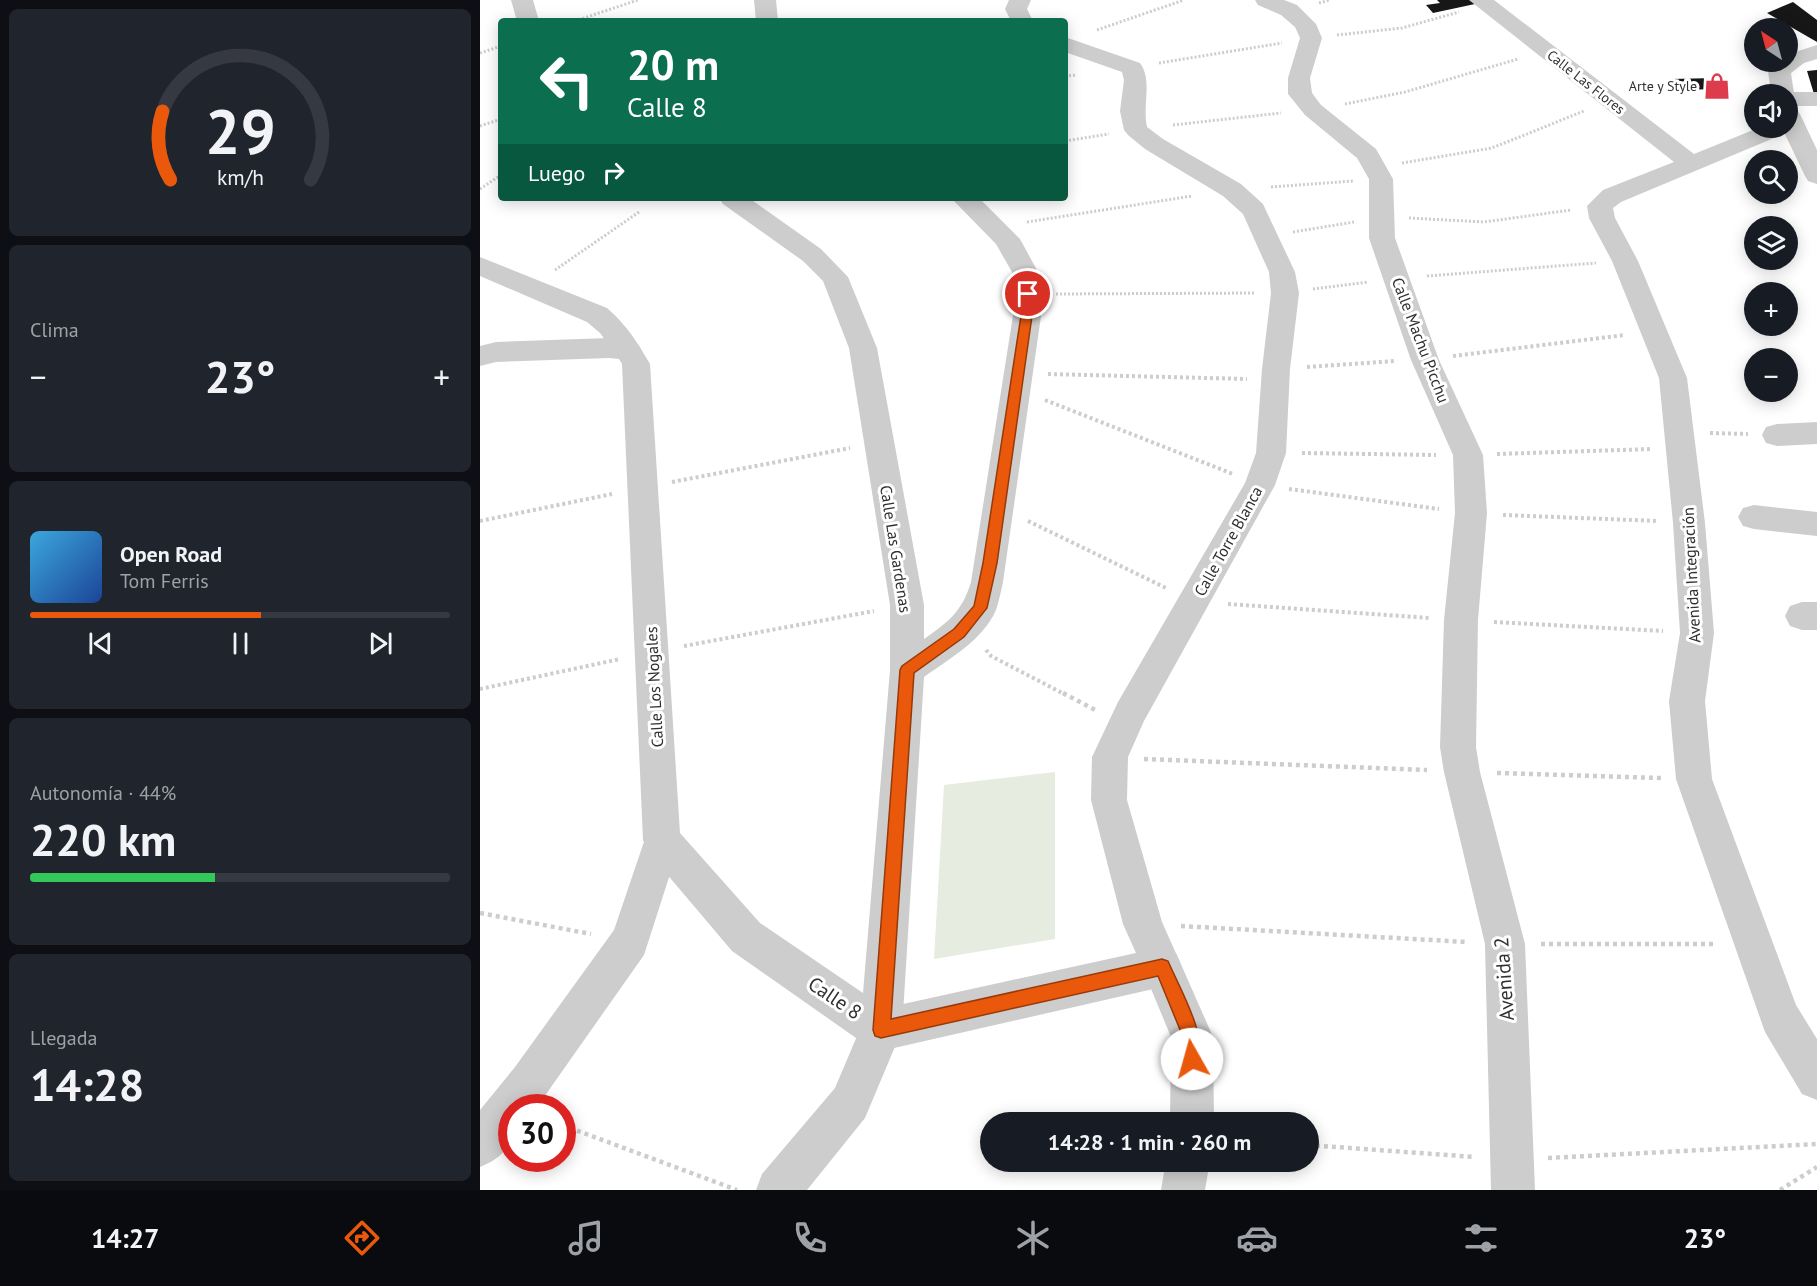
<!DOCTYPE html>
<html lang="es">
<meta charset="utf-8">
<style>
body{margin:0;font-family:"PT Sans",sans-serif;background:#20242c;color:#f1f3f6;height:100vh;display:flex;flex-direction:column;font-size:22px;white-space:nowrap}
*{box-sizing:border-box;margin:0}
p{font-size:20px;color:#9ea1a6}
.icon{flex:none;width:33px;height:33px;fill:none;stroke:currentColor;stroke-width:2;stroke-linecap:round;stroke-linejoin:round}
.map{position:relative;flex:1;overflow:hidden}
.details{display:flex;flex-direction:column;gap:9px;padding:9px;background:#0d0f14;width:480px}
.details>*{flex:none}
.banner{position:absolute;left:18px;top:18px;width:570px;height:183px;border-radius:6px;box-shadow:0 3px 15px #0003;background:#0b6e4f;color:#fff;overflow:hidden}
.needle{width:39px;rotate:324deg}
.controls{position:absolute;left:1264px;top:18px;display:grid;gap:12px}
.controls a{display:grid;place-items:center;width:54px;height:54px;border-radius:50%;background:#171b24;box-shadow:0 3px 15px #0003;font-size:30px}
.speed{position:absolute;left:18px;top:1094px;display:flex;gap:12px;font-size:30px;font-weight:700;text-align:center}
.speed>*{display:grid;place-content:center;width:78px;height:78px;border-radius:50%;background:#171b24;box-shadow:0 3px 15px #0003;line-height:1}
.speed .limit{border:9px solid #d22;background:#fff;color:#111}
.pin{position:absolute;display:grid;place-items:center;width:51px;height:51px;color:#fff;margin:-26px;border:3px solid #fff;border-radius:50%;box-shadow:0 2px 6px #0007}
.me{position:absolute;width:66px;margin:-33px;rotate:353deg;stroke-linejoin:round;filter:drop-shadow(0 0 4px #0008)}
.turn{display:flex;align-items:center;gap:21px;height:126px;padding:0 30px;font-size:27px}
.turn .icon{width:78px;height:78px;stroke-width:2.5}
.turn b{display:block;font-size:42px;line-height:51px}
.then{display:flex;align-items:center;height:57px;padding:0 30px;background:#0003;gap:12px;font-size:22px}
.big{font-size:45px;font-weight:800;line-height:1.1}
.details .tile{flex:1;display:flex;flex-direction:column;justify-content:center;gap:9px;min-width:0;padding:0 21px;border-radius:9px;background:#20242c}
.details .dial{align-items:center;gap:0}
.dial svg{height:156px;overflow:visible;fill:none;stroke:#363941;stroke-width:7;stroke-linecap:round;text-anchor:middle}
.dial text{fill:#f1f3f6;stroke:none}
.song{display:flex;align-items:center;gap:18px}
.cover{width:72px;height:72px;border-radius:9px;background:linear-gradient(135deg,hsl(200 70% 55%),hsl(220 70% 35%))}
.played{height:6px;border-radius:3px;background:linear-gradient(90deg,#ea580c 55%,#363941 55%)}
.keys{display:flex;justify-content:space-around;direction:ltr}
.heat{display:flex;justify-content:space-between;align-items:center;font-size:33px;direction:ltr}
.charge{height:9px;border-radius:4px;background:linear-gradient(90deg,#34c759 44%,#363941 0)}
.trip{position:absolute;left:500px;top:1112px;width:339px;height:60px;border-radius:30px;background:#171b24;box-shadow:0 3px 15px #0003;font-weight:800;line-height:60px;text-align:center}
.dock{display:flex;height:96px;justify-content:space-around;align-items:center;background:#090b0e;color:#9ea1a6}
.dock .icon{width:42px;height:42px}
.dock .on{color:#ea580c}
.dock b{font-size:27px;color:#f1f3f6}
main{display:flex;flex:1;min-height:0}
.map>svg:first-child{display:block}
</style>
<main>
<section class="details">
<div class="tile dial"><svg viewBox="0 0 100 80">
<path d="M14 69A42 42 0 1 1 86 69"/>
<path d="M14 69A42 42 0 0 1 10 34" stroke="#ea580c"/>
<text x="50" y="56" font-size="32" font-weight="700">29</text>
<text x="50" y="72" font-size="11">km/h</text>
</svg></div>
<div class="tile"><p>Clima</p>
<div class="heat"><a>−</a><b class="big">23°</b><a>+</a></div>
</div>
<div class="tile">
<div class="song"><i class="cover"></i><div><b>Open Road</b><p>Tom Ferris</p></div></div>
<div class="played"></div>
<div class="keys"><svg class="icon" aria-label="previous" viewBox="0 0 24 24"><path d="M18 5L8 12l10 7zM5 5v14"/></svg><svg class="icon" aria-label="pause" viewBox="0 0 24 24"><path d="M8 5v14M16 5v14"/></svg><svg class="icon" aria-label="next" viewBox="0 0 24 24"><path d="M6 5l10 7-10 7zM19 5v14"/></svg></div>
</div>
<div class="tile"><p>Autonomía · 44%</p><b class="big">220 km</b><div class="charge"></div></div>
<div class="tile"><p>Llegada</p><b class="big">14:28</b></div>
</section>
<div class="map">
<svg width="1337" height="1190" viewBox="0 0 1337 1190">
<rect width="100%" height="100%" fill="#fff"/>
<polygon fill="#e6ecdf" points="575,772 575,939 454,959 464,785"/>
<g fill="#171717">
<polygon points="957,0 991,0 995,4 953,13 946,5 960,3"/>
<polygon points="1313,2 1337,20 1337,42 1287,13"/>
<polygon points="1337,70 1337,95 1334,94 1327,71"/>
<polygon points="1236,78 1242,89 1197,90 1191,79"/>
</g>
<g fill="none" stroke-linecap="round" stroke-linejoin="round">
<g stroke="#cdcdcd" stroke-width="3" stroke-dasharray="2 2" stroke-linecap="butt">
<polyline points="839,3 850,0"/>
<polyline points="95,21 158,0"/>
<polyline points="617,30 704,0"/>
<polyline points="857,35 922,28 979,12"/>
<polyline points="0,53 21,46"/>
<polyline points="679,63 802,43"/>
<polyline points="585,76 597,75"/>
<polyline points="865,104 925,92 1038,59"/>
<polyline points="693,125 801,113"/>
<polyline points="0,126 21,119"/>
<polyline points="585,141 629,134"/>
<polyline points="922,163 1012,148 1104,111"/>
<polyline points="791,187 873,181"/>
<polyline points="0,189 21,175"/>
<polyline points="929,218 1004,222 1091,210"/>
<polyline points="547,222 712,196"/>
<polyline points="813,232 874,222"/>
<polyline points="75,270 159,212"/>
<polyline points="947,276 1116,263"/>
<polyline points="833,289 888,282"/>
<polyline points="576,294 775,293"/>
</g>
<g stroke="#cdcdcd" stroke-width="4" stroke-dasharray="3 3" stroke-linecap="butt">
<polyline points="973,356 1145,335"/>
<polyline points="827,367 915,361"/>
<polyline points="568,374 767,379"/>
<polyline points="565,400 753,474"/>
<polyline points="1230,433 1268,434"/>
<polyline points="822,453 956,455"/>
<polyline points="1017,454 1172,449"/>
<polyline points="192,482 370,448"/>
<polyline points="809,489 959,509"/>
<polyline points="1023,515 1178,521"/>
<polyline points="0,521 132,494"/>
<polyline points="548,521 686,588"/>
<polyline points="748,604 950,618"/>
<polyline points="1014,622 1183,631"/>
<polyline points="204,646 394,611"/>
<polyline points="506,650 511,656 586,695"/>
<polyline points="0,689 140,659"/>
</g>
<g stroke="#cdcdcd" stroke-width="4.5" stroke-dasharray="4 4" stroke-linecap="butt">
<polyline points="583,693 617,711"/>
<polyline points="664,759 947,770"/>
<polyline points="1017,773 1181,778"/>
<polyline points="0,913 111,934"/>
<polyline points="701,926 987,942"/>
<polyline points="1061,944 1236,944"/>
<polyline points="82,1125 257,1190"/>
<polyline points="828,1145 995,1157"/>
<polyline points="1068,1158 1337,1144"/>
<polyline points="1300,1190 1337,1167"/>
</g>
<g fill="#cdcdcd" fill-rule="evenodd">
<polygon points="31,0 53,0 59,21 37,21"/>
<polygon points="274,0 296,0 298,21 276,21"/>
<polygon points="775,0 804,0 817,5 836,24 842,38 830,78 832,93 841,105 896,149 913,179 915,238 959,360 1003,455 1007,513 998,620 996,747 1000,772 1045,944 1055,1190 1011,1190 1005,944 964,772 960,747 964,620 975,513 973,455 931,360 889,238 889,179 877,158 825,115 808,94 808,78 820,38 815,27 801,15 778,5"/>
<polygon points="989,0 1014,0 1214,154 1278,128 1308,128 1308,125 1310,128 1306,133 1141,202 1133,208 1135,218 1158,261 1207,378 1225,523 1234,633 1225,701 1232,779 1316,1005 1337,1039 1337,1100 1322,1094 1285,1032 1196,779 1189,701 1200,633 1193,523 1179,378 1132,261 1109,218 1107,206 1123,190 1194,162"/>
<polygon points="1308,92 1337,92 1337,106 1308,106 1308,94 1299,94"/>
<path d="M239 198H269L341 249 368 277 397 348 444 605V639C468 622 482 612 491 582L534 309 532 272 516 244 471 198H499L540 239 558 272 562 309 523 582C521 591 519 601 516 610 503 640 469 659 444 677L422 1030 385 1118 327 1190H276L282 1174 355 1088 380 1029 410 670V605L369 348 343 281 323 261 243 204Z"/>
<path d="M0 257 127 308C141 320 153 335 162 351L158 358 148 361 138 358 120 333 107 322 0 276Z"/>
<polygon points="1337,422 1337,444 1297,446 1286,443 1282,435 1286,427 1297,424"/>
<polygon points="1274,505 1337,512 1337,536 1274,529 1263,526 1258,517 1263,508"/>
<polygon points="1322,602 1337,602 1337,630 1322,630 1310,626 1305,616 1310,606"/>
<path d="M182 822 195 827 201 840 164 955 57 1107H32C32 1139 33 1153 0 1167V1110L35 1067 134 930 169 827Z"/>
<polygon points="682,947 696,953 733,1037 734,1122 690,1122 691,1037 662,967 668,953"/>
<polygon points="686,1161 730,1161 725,1190 681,1190"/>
</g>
<g fill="#cdcdcd" fill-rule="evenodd">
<polygon points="529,0 551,0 547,9 553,21 531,21 525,9"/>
<path d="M585 37 660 63C673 81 662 104 667 127L683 139 761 184 783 204 815 272 819 293 810 369 806 453 795 485 664 721 648 757 647 800 682 922 702 967 696 981 682 987 401 1051 386 1045 252 951 169 853 163 840 142 364 139 359 129 358 16 362 0 366V346L16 342 129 338 158 344 170 364 200 833 280 923 405 1008 656 953 643 924 611 800 612 757 638 702 765 483 776 453 782 369 791 293 789 272 763 214 743 196 665 149 648 135 644 130 640 111 644 80 642 72 585 52Z"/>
<polygon points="1337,45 1337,59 1324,63 1311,73 1314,94 1310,99 1308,100 1308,94 1291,94 1288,71 1296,62 1308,62 1309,54"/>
<polygon points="1308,107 1316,109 1320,114 1337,150 1337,184 1328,181 1325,176 1302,128 1308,128"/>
</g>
</g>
<path fill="#ea580c" stroke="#983908" stroke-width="1.5" d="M548 290 554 294 553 309 517 563 507 608 484 637 434 673 411 1019 682 959 688 961C699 987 729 1038 718 1065L712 1067 706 1065 703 1059V1037L678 976 401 1038 395 1036 393 1030 420 670 422 666 474 629 494 606 503 563 542 309V294Z"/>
<defs>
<symbol id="shop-bare" viewBox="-9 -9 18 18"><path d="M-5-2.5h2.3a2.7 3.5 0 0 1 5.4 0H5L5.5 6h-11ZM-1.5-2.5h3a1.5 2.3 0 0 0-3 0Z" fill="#dd3c4c" stroke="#fff" stroke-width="2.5" paint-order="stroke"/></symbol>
</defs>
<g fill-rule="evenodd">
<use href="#shop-bare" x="1218" y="67" width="38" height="38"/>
</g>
<g text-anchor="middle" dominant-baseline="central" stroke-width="6" stroke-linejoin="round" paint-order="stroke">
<g font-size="14" fill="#303030" stroke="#fff">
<text transform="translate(1106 82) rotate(38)">Calle Las Flores</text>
</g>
<g font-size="14" fill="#303030" stroke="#fff" text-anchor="end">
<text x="1217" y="86">Arte y Style</text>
</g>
<g font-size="16" fill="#303030" stroke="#fff">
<text transform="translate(941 340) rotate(69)">Calle Machu Picchu</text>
<text transform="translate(748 541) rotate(-61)">Calle Torre Blanca</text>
<text transform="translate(416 549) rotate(81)">Calle Las Gardenas</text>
<text transform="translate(1211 575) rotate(-93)">Avenida Integración</text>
<text transform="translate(174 687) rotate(-93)">Calle Los Nogales</text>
</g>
<g font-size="20" fill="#303030" stroke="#fff">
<text transform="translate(1024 979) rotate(-94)">Avenida 2</text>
<text transform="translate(355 998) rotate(34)">Calle 8</text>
</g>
</g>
</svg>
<div class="controls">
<a><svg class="needle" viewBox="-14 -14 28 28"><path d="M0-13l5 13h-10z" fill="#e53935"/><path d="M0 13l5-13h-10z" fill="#9ea1a6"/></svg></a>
<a><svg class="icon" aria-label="sound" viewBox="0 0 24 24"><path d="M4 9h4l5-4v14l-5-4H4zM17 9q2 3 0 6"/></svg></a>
<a><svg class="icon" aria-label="search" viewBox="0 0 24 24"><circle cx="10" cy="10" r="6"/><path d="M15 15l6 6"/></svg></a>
<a><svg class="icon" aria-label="layers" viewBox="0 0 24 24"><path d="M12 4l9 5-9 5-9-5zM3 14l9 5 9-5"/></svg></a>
<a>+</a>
<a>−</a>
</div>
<div class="speed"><div class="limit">30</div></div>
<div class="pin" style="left:548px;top:294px;background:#d93025"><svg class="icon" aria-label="arrive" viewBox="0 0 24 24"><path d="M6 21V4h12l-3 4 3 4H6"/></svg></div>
<svg class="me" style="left:712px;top:1059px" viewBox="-20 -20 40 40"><circle r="19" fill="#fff"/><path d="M0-13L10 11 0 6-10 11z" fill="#ea580c"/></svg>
<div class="trip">14:28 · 1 min · 260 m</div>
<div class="banner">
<div class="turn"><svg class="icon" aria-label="left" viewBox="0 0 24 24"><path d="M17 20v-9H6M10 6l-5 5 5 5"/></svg><div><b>20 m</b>Calle 8</div></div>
<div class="then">Luego<svg class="icon" aria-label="right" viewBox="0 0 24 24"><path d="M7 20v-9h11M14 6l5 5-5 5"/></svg></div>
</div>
</div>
</main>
<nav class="dock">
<b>14:27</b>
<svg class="icon on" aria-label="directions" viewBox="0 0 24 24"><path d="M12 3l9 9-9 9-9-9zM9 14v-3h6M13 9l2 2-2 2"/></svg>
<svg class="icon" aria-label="music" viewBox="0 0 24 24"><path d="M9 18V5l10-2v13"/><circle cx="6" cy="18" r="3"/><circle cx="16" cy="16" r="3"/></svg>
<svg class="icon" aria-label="phone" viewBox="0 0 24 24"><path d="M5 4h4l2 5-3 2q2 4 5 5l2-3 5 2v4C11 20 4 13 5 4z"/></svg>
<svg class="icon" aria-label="climate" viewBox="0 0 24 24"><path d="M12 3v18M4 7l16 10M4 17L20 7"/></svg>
<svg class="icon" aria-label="car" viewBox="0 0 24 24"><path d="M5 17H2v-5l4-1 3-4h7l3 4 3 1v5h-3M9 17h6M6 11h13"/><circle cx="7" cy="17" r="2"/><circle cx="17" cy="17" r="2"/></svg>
<svg class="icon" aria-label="filters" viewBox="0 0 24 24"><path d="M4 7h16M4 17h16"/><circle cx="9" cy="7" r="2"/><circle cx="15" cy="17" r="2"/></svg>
<b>23°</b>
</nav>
